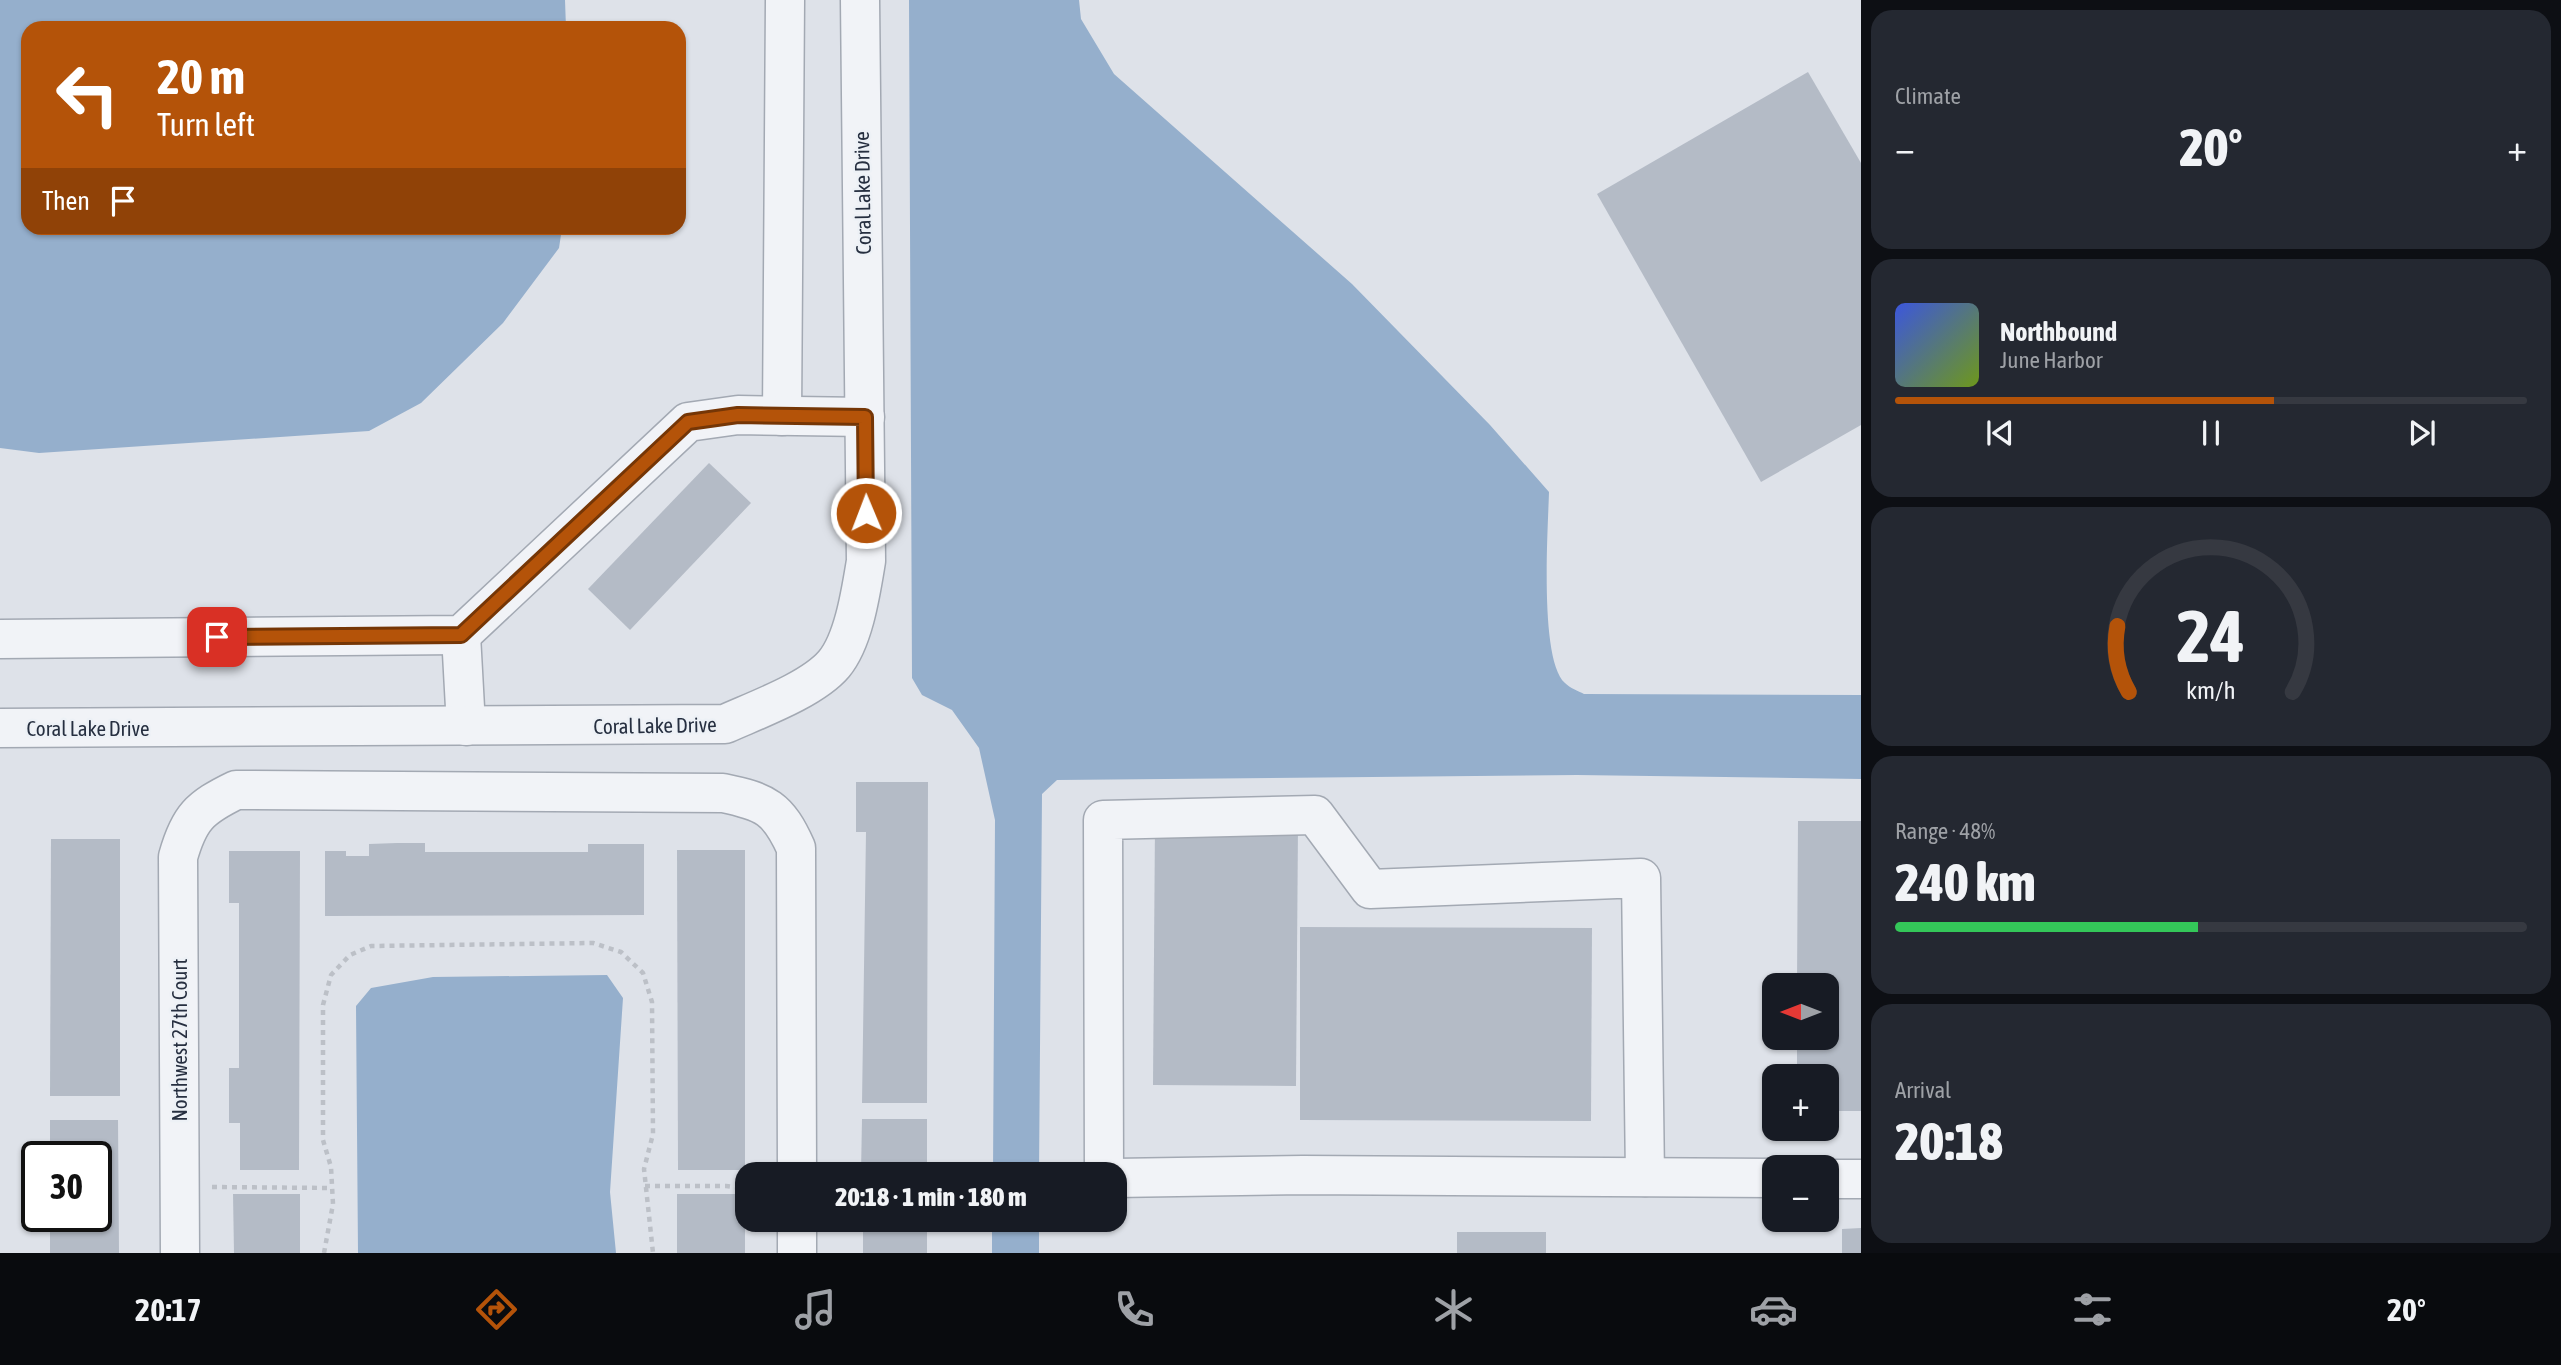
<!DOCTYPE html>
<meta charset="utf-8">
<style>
body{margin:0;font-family:"Asap Condensed",sans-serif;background:#242831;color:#f1f3f6;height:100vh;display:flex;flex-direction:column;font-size:26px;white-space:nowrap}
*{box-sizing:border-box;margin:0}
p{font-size:23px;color:#9ea1a6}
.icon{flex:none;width:38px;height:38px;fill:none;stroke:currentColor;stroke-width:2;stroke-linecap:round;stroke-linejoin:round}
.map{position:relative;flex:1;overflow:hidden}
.details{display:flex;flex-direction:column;gap:10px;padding:10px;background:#0d0f14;width:700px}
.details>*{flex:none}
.guide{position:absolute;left:21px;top:21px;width:665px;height:214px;border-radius:21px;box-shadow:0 2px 5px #0004;background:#b45309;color:#fff;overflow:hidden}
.needle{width:46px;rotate:270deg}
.tools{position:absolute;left:1762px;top:973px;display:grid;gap:14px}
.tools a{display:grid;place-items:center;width:77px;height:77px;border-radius:14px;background:#171b24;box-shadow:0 2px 5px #0004;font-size:35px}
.speed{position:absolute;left:21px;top:1141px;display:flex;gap:14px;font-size:35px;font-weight:700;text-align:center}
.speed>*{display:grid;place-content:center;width:91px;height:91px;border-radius:50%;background:#171b24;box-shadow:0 2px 5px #0004;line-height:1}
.speed .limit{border:4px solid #111;border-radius:10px;background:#fff;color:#111}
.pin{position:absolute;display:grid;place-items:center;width:60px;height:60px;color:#fff;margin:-30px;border-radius:14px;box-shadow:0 4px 10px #0006}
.me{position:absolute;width:77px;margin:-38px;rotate:359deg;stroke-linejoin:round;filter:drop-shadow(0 0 5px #0008)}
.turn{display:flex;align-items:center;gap:24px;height:147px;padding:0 21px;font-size:32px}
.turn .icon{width:91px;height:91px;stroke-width:2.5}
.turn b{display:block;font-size:49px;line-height:60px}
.then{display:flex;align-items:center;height:66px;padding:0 21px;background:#0003;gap:14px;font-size:26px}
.big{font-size:52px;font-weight:800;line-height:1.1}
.details .tile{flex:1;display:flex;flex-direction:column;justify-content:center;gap:10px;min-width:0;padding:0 24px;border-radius:21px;background:#242831}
.details .dial{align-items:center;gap:0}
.dial svg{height:182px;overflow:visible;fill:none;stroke:#363941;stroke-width:7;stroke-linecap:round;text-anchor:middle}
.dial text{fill:#f1f3f6;stroke:none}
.song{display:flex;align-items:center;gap:21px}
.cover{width:84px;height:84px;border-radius:10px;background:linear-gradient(135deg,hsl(230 70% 55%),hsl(80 70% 35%))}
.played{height:7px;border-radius:4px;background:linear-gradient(90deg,#b45309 60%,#363941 60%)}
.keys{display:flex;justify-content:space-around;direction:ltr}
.heat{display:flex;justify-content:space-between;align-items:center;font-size:38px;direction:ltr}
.charge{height:10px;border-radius:5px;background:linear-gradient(90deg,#34c759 48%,#363941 0)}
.trip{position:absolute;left:735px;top:1162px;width:392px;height:70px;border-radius:21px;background:#171b24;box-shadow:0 2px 5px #0004;font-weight:800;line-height:70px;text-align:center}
.tabs{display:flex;height:112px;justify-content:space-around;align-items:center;background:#090b0e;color:#9ea1a6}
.tabs .icon{width:49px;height:49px}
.tabs .selected{color:#b45309}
.tabs b{font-size:32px;color:#f1f3f6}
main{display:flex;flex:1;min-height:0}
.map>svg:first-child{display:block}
</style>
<main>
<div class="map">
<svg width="1861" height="1253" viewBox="0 0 1861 1253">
<rect width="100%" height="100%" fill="#dee2e9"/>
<g fill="#95afcc">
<polygon points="0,0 565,0 566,28 28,28 28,228 562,228 559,248 503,323 421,403 369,431 39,453 0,448"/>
<path d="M909 0H1079L1081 19 1114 74 1352 284 1490 425 1549 492C1548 529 1539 660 1565 683 1570 688 1578 691 1584 694L1861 695V779L1577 775 1057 780 1042 794 1039 1174H993L995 820 979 748 952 710 922 695 912 678Z"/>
<polygon points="607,975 623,998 610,1192 616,1253 358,1253 356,1006 371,988 433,977"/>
<rect x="992" y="1220" width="47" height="33"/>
</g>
<g fill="#b4bbc6">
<polygon points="1808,72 1861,163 1861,425 1761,482 1597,194"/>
<polygon points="709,463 751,503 630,630 588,589"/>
<polygon points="856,782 928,782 927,1103 862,1103 866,832 856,832"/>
<polygon points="1798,821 1861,821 1861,1111 1827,1111 1827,1076 1797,1076 1797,1038 1827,1038 1827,985 1797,985"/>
<polygon points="1155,823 1298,825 1296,1086 1153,1085"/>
<polygon points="51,839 120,839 120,1096 50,1096"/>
<polygon points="397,843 425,843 425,852 588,852 588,844 644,844 644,915 325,916 325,851 346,851 346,856 369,856 369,844"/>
<polygon points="677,850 745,850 745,1170 678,1170"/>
<polygon points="229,851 300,851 299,1170 240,1170 240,1123 229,1123 229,1068 239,1068 239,903 229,903"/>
<polygon points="1300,927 1592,928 1591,1121 1300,1120"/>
<polygon points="862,1119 927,1119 927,1174 861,1173"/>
<polygon points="50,1120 118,1120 119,1253 50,1253 50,1216 96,1216 96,1157 50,1157"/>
<polygon points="233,1194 300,1194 300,1253 234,1253"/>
<rect x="677" y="1194" width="68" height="59"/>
<rect x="863" y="1220" width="64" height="33"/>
<polygon points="1861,1228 1861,1253 1842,1253 1842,1229"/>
<rect x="1457" y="1232" width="89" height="21"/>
</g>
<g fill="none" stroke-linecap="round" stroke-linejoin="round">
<defs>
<g id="minor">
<polyline points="782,416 785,0"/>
<polyline points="461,635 466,726"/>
<polyline points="0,639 461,635 688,422 738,415 865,417"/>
<path d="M0 728 725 724C756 710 812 690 834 664 854 640 861 591 866 561L860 0"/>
<polyline points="1104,1174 1103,820 1315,815 1370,889 1641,878 1645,1177"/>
<polyline points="1115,1178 1303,1175 1774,1178"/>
<polyline points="1827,1179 1861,1179"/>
<polyline points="797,1220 797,1253"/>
<path d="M180 1253 178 857C189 818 199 808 236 790L723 793C766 802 778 808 796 848L797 1174"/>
</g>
</defs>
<use href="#minor" stroke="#a3a9b3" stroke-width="41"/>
<g stroke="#bcc0c7" stroke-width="4.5" stroke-dasharray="5 5" stroke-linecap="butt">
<polyline points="645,1186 726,1186 747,1189"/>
<polyline points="212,1187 332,1188"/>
<polyline points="324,1253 333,1204 331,1167 323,1140 323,1005 331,975 350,955 371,946 593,943 621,952 643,973 652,1002 653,1134 644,1169 653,1253"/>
</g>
<use href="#minor" stroke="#f1f3f7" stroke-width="38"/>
</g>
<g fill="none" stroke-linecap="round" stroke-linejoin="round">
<defs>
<polyline id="route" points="217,637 461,635 688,422 738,415 865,417 866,513"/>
</defs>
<use href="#route" stroke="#753606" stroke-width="18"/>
<use href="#route" stroke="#b45309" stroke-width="12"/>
</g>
<g text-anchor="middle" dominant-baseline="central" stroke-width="5" stroke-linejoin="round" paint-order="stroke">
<g font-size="21" fill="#262f40" stroke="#edf1f6">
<text transform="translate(862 193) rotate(-91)">Coral Lake Drive</text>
<text transform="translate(655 725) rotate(-1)">Coral Lake Drive</text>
<text x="88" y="728">Coral Lake Drive</text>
<text transform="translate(179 1040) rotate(-90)">Northwest 27th Court</text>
</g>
</g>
</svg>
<div class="tools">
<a><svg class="needle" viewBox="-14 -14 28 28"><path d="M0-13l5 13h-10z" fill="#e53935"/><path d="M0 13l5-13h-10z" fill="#9ea1a6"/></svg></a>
<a>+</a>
<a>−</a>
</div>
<div class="speed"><div class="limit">30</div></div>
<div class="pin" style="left:217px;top:637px;background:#d93025"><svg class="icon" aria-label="arrive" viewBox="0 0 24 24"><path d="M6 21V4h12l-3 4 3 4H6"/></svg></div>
<svg class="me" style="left:866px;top:513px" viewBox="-20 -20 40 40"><circle r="17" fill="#b45309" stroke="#fff" stroke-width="3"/><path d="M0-11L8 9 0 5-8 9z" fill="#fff"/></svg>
<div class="trip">20:18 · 1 min · 180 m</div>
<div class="guide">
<div class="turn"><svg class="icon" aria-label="left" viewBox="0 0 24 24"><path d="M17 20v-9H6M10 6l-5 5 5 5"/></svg><div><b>20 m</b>Turn left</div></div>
<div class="then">Then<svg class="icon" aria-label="arrive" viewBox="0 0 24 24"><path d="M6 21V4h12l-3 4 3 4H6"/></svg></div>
</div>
</div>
<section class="details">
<div class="tile"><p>Climate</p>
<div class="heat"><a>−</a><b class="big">20°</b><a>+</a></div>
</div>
<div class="tile">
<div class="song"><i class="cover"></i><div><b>Northbound</b><p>June Harbor</p></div></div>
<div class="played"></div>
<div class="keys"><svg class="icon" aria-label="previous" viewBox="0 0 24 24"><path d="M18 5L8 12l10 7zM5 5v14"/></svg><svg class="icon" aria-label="pause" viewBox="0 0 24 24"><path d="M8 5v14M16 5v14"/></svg><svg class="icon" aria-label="next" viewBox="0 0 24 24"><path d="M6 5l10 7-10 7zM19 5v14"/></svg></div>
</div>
<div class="tile dial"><svg viewBox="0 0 100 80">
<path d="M14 69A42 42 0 1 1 86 69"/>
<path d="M14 69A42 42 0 0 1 9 40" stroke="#b45309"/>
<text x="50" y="56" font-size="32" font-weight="700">24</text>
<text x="50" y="72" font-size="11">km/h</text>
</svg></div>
<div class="tile"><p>Range · 48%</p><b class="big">240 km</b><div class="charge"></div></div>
<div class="tile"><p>Arrival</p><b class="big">20:18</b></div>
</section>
</main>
<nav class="tabs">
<b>20:17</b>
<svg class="icon selected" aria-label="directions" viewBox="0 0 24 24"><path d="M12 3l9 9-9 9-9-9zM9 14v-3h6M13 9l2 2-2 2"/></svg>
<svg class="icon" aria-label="music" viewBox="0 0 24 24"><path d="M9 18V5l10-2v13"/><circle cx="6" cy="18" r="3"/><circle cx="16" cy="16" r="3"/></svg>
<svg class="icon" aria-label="phone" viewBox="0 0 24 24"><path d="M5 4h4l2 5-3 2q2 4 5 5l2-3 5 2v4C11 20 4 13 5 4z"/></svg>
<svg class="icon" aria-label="climate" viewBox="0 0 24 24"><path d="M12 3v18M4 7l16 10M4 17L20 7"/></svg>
<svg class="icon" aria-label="car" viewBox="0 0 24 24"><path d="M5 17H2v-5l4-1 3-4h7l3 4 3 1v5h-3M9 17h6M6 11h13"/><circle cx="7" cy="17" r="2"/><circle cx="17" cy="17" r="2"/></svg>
<svg class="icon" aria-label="filters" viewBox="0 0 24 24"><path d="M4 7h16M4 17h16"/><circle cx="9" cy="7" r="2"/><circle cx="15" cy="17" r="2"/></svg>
<b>20°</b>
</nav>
